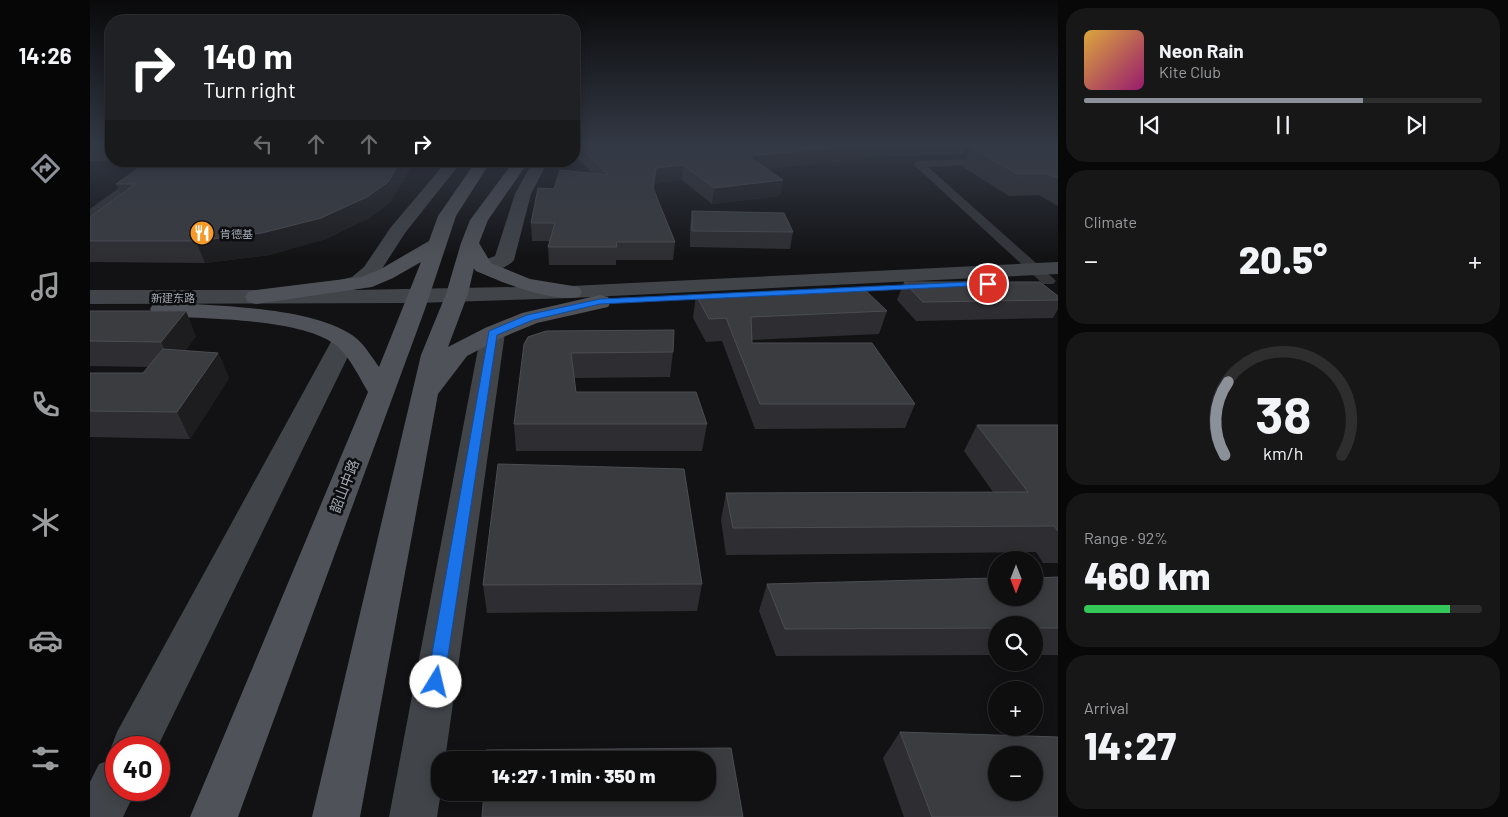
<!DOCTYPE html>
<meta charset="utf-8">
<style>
body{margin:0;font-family:Barlow,"Noto Sans SC",sans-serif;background:#171718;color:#f1f3f6;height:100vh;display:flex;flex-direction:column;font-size:19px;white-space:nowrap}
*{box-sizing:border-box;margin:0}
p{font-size:16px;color:#9b9c9e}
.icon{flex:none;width:28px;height:28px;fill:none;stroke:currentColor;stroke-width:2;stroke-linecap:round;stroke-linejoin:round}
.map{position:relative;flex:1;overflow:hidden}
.side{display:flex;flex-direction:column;gap:8px;padding:8px;background:#080808;width:450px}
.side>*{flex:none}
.banner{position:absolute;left:15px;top:15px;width:475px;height:152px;border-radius:20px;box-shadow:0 2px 12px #0003,0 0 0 1px #2e2e2f;background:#202124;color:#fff;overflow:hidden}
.needle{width:32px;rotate:180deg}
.tools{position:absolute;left:898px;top:551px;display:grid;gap:10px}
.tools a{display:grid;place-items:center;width:55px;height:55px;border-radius:50%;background:#0e0e0f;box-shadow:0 2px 12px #0003,0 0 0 1px #2e2e2f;font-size:25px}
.speed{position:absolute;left:15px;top:736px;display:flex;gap:10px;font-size:25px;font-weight:700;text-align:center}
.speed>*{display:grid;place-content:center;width:65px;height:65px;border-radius:50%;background:#0e0e0f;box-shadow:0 2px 12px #0003,0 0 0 1px #2e2e2f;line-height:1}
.speed .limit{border:8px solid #d22;background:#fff;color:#111}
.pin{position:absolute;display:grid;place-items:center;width:42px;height:42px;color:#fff;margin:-21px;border:2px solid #fff;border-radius:50%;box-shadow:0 1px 5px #0007}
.me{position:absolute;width:55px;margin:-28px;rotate:9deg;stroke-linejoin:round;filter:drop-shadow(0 0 4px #0008)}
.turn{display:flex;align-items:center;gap:18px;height:105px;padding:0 15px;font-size:22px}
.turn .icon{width:65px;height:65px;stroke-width:2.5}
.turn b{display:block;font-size:35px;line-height:42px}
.lanes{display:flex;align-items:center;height:48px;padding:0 15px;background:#0003;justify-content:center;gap:25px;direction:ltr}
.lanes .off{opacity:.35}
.big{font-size:38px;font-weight:800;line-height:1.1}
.side .tile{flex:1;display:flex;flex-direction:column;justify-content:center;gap:8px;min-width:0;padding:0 18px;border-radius:20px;background:#171718}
.side .dial{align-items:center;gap:0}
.dial svg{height:130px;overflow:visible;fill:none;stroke:#2e2e2f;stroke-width:7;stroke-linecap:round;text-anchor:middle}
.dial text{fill:#f1f3f6;stroke:none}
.song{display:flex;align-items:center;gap:15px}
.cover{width:60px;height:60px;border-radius:8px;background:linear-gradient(135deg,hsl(40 70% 55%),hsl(320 70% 35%))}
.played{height:5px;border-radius:2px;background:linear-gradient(90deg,#8c9099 70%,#2e2e2f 70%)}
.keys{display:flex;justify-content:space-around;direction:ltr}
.heat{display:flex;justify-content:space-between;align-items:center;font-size:28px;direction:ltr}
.charge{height:8px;border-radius:4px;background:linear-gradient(90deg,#34c759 92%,#2e2e2f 0)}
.trip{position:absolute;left:341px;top:751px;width:285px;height:50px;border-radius:20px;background:#0e0e0f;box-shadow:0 2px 12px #0003,0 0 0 1px #2e2e2f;font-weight:800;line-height:50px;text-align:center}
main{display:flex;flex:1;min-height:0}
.tab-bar{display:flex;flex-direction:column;width:90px;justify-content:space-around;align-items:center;background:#060606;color:#9b9c9e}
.tab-bar .icon{width:35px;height:35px}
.tab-bar .selected{color:#8c9099}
.tab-bar b{font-size:22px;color:#f1f3f6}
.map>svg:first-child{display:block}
</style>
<main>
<nav class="tab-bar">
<b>14:26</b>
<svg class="icon selected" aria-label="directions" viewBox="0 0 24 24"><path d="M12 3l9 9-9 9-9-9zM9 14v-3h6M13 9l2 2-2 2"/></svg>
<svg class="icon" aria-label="music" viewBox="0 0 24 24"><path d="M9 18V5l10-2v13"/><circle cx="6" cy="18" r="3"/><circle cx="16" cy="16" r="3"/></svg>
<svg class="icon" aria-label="phone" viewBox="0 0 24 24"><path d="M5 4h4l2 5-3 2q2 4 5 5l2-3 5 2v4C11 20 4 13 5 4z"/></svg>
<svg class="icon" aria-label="climate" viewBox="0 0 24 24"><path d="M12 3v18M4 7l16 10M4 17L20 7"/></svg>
<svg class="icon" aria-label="car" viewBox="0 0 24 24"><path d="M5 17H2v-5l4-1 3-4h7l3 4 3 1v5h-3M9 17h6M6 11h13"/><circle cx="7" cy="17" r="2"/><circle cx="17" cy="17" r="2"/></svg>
<svg class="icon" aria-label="filters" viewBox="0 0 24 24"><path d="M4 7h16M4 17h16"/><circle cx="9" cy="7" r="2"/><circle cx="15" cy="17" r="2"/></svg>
</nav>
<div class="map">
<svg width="968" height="817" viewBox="0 0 968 817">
<rect width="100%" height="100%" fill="#121214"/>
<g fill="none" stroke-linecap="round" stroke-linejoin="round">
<g fill="#333539" fill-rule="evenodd">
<polygon points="887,159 892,162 891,164 838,167 963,278 966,281 963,284 953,284 823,164 828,161"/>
<polygon points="66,161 78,161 5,218 0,219 0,209"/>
</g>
<g fill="#414449" fill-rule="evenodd">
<polygon points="357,161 372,161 315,233 288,275 276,285 263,290 481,286 968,262 968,274 481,298 327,303 0,304 0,290 241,290 239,287 242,282 262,277 274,267 301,227"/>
<path d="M443 161H458L441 194 424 260C417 269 396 274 386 271L383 267 386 263 405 256 425 194Z"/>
<polygon points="403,326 411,328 415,333 355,760 350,760 351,792 347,817 299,817 391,333 395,328"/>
<polygon points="254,333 262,335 266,340 67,748 26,748 26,790 46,790 33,817 0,817 0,782 9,764 25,758 21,748 27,732 242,340 246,335"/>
</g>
<g fill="#4f5258" fill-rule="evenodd">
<path d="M386 161H401L366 216 335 309 148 817H100L278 392C269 377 261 359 248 347 216 318 114 319 71 316L63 314 60 309 63 304 71 302C123 306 219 306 262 335 273 342 281 356 289 367L331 262 303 278 282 287 166 304 158 302 155 297 158 292 166 290 271 277 289 270 339 241 348 216Z"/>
<path d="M424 161H439L398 220 389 243 401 263 440 279 489 287 492 292 489 297C462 303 411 282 386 271L384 268 378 294 358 347 395 328 432 313 510 295 518 297 521 302 518 307 447 323 411 338 377 356 348 394 270 817H222L331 355 356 294 371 243 380 220Z"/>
</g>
</g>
<g fill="#2e2e32">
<polygon points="0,145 21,145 21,161 26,161 0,161"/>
<polygon points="485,145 877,145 874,154 797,156 676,169 693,180 690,196 622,204 592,180 565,184 564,190 585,242 583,260 526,260 526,265 459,265 458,247 460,241 442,241 441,223 464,189 502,173 485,155"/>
<polygon points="968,145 968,206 949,195 919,196 873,167 880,147"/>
<polygon points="59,161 301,201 281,217 236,239 179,255 115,263 0,262 0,217 31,195 26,184"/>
<polygon points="602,211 703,232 700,249 600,247 600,227"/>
<polygon points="814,282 968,296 968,309 963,318 826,321 807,300"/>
<polygon points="606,295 797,311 789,334 662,340 662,343 825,404 815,428 665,429 632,341 616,342 603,318"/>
<polygon points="0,311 106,336 95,351 128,353 139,378 100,439 0,437 0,373 53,373 58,367 0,366"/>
<polygon points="438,337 583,352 580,377 484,378 486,392 617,424 612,451 426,451 424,424"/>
<polygon points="887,425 968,425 968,563 953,563 946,552 636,555 631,520 636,493 903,492 874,451"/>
<polygon points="968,577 968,655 944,655 944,625 906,625 906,655 686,656 669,611 677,584"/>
<polygon points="612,584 607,611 397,613 393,585"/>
<polygon points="810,732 968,817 814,817 793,758"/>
</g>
<g fill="#1d1d20">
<polygon points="770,145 801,145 797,156 655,171 658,156"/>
<polygon points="311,161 325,161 301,201 281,217 236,239 179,255 115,263 106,241"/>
<polygon points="593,165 592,180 565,184 562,204 563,188 566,168"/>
<polygon points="693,180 690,196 622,204 624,188"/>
<polygon points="96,311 106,336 83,367 71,342"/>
<polygon points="128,353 139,378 100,439 87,412"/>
</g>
<g fill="#3a3c40" stroke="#4b4d52" fill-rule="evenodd">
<polygon points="488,145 770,145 658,156 693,180 624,188 593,165 566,168 563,188 585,242 526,242 527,247 458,247 465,223 441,223 448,188 464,189 470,170 518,175"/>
<polygon points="968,145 968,178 958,174 928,174 880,147"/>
<polygon points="59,161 311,161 298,182 277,197 231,218 172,233 106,241 0,241 0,217 45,184 26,184"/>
<polygon points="602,211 694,213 703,232 602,231"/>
<polygon points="814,282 950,282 968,296 968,300 833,302"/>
<polygon points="774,289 797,311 661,317 662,343 782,343 825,404 670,404 636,318 619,319 606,295"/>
<polygon points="0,311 96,311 71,342 0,341"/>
<polygon points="584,330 583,352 481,353 486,392 606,392 617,424 424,424 434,344 438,337 456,331"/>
<polygon points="73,349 128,353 87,412 0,411 0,373 53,373"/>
<polygon points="887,425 968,425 968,531 964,526 643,528 636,493 938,492"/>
<polygon points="408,464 594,469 612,584 393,585"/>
<polygon points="968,577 968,628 944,628 944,625 906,625 906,628 695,629 677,584 906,578 906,598 944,598 944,578"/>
<path d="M810 732 968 737V817H842ZM906 755H944V792H906Z"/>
<polygon points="641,748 653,817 392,817 394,792 618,792 618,760 396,760 396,750"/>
</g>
<linearGradient id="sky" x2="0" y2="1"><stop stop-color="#0a0a0b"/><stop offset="0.56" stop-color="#333945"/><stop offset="1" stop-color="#333945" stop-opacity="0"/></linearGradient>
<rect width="968" height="259" fill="url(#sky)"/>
<polygon fill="#1a73e8" stroke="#114b97" points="898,281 902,284 901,285 510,304 443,320 407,335 354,682 352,687 346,690 339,687 337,682 399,331 437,315 510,299"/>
<defs>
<symbol id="restaurant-disc" viewBox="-11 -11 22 22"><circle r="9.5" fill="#f59929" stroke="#0d0d0f"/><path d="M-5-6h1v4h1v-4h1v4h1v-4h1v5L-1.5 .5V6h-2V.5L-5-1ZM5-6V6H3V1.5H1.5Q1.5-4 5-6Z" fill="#fff"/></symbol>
</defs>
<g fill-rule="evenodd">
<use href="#restaurant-disc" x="98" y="219" width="28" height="28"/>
</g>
<g text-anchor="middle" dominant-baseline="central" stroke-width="5" stroke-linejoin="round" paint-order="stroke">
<g font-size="11" fill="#a3abb5" stroke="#0d0d0f" text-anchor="start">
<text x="130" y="233">肯德基</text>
</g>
<g font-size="11" fill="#a3abb5" stroke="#0d0d0f">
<text x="83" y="297">新建东路</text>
</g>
<g font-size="14" fill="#a3abb5" stroke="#0d0d0f">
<text transform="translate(254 486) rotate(-69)">韶山中路</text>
</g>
</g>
</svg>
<div class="tools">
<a><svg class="needle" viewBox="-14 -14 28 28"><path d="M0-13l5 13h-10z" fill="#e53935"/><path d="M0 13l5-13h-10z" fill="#9b9c9e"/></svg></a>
<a><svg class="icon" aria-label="search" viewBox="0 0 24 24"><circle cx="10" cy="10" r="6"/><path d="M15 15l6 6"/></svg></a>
<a>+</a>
<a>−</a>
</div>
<div class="speed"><div class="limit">40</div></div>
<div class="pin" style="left:898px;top:284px;background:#d93025"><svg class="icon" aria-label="arrive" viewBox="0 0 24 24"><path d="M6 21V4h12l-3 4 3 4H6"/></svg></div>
<svg class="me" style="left:346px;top:682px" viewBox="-20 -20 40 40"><circle r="19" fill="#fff"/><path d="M0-13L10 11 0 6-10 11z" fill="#1a73e8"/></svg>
<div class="trip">14:27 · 1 min · 350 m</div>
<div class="banner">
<div class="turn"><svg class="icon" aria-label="right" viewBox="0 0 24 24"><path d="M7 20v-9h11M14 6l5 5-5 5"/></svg><div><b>140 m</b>Turn right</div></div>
<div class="lanes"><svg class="icon off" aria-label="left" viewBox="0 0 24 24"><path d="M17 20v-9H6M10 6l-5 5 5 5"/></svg><svg class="icon off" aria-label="ahead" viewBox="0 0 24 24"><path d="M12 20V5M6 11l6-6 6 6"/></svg><svg class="icon off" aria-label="ahead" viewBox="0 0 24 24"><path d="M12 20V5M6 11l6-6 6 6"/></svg><svg class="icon" aria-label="right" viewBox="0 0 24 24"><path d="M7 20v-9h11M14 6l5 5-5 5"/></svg></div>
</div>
</div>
<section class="side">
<div class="tile">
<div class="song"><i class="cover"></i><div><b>Neon Rain</b><p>Kite Club</p></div></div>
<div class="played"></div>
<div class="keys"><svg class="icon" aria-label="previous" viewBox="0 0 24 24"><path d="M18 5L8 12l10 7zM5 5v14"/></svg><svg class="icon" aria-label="pause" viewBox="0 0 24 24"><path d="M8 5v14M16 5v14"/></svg><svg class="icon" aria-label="next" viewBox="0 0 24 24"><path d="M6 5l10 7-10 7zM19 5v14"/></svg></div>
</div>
<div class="tile"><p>Climate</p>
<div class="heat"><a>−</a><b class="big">20.5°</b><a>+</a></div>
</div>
<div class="tile dial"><svg viewBox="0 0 100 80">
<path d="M14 69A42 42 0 1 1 86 69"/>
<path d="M14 69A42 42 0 0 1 16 24" stroke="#8c9099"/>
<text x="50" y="56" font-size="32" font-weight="700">38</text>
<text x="50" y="72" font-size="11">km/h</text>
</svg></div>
<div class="tile"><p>Range · 92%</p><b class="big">460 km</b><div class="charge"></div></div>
<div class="tile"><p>Arrival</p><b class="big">14:27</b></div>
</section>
</main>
